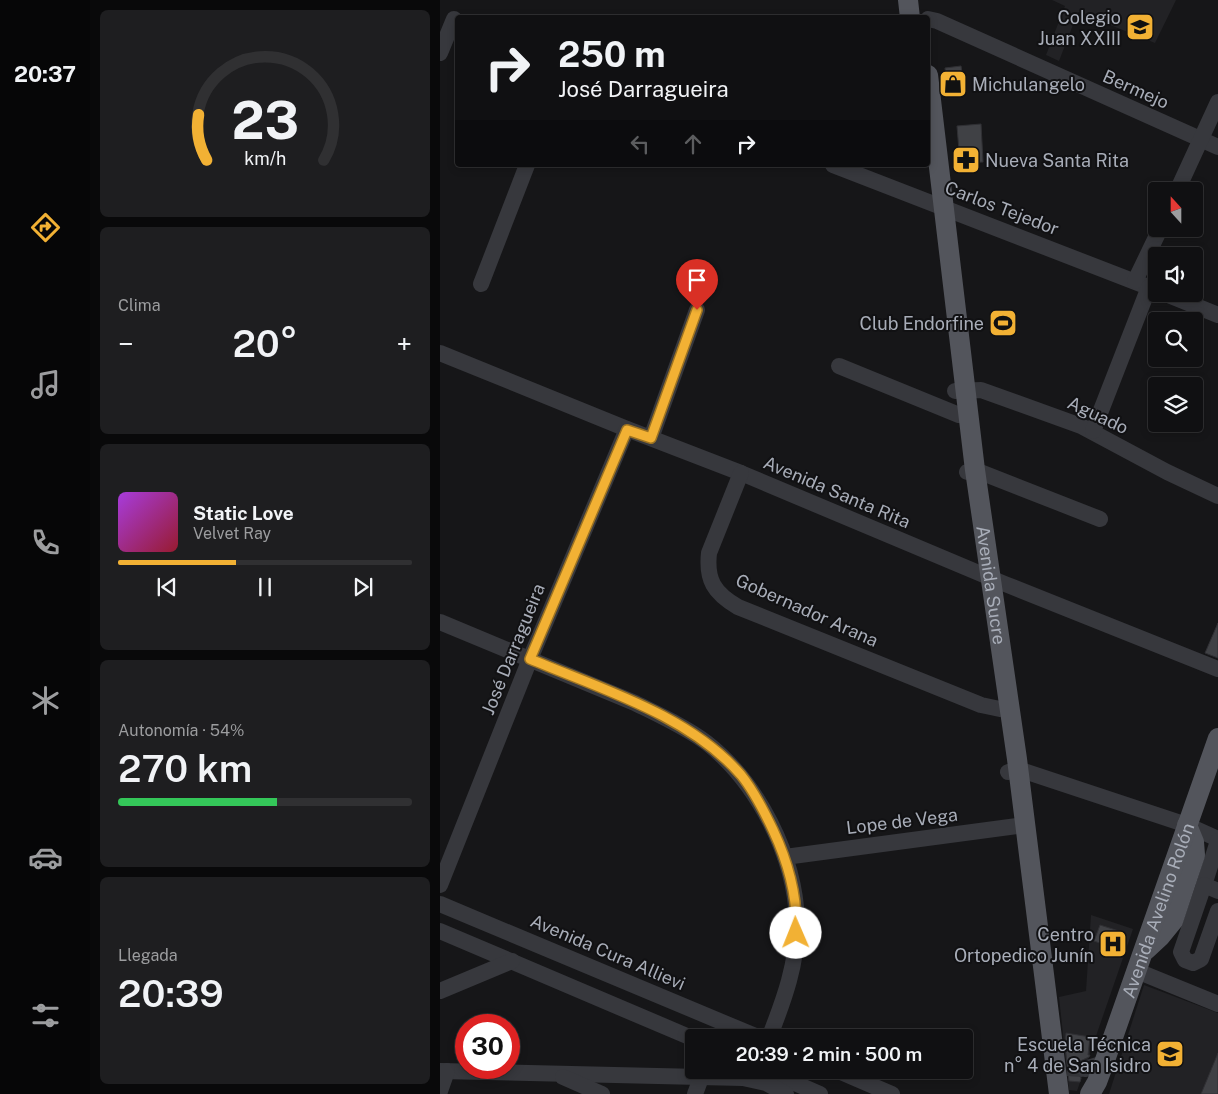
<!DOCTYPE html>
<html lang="es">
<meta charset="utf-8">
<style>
body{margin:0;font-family:"Public Sans",sans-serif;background:#1e1e20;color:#f1f3f6;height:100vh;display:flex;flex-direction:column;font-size:19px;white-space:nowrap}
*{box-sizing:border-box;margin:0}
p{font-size:16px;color:#9c9d9f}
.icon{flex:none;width:28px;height:28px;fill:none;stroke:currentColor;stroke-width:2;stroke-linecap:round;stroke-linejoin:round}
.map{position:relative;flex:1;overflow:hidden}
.sheet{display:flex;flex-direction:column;gap:10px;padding:10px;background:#09090a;width:350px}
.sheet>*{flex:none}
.top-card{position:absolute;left:15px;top:15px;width:475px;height:152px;border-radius:5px;box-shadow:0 2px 8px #0003,0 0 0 1px #303032;background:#101012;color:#f1f3f6;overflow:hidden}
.needle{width:32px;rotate:339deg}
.buttons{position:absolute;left:708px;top:182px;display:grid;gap:10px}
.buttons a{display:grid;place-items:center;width:55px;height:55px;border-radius:5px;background:#101012;box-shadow:0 2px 8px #0003,0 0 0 1px #303032;font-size:25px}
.speed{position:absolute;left:15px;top:1014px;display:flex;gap:10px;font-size:25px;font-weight:700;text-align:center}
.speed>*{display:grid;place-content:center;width:65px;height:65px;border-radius:50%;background:#101012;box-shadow:0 2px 8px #0003,0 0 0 1px #303032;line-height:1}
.speed .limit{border:8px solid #d22;background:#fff;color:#111}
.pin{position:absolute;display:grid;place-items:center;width:42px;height:42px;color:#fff;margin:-51px -21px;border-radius:50% 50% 50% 0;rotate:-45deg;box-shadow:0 0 5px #0007}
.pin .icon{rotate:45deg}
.me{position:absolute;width:55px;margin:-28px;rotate:359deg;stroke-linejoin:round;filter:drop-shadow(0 0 4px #0008)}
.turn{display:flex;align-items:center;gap:18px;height:105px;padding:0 20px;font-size:22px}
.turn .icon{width:65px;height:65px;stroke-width:2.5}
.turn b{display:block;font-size:35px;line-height:42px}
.lanes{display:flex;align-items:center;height:48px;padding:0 20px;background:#0003;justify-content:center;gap:25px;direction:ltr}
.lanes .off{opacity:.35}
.big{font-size:38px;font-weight:600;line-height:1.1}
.sheet .card{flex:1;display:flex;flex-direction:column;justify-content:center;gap:8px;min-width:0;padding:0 18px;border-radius:8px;background:#1e1e20}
.sheet .dial{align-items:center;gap:0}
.dial svg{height:130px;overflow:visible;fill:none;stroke:#303032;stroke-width:7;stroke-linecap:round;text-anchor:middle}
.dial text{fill:#f1f3f6;stroke:none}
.song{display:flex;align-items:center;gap:15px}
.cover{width:60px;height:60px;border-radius:8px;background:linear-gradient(135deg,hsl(280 70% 55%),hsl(350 70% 35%))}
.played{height:5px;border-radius:2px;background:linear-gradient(90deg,#f2b134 40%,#303032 40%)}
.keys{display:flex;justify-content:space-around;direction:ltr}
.heat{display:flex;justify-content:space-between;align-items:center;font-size:28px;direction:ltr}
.charge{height:8px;border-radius:4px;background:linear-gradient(90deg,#34c759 54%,#303032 0)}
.trip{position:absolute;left:245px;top:1029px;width:288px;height:50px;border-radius:5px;background:#101012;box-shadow:0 2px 8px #0003,0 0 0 1px #303032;font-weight:600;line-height:50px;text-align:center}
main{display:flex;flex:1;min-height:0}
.tabs{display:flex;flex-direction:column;width:90px;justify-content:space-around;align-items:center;background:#060607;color:#9c9d9f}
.tabs .icon{width:35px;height:35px}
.tabs .on{color:#f2b134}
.tabs b{font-size:22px;color:#f1f3f6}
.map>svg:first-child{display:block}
</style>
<main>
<nav class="tabs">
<b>20:37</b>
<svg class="icon on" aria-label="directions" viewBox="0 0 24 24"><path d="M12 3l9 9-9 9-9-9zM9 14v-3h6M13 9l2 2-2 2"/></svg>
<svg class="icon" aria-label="music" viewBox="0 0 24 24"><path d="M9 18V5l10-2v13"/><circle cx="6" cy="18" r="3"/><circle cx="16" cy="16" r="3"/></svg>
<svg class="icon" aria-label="phone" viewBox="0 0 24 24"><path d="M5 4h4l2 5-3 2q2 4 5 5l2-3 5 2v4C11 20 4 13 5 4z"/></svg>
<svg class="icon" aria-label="climate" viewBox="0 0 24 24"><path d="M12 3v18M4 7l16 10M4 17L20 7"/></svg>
<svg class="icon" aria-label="car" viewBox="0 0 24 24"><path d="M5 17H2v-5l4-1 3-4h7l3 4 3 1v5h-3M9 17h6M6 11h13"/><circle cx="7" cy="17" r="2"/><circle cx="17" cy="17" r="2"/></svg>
<svg class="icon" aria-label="filters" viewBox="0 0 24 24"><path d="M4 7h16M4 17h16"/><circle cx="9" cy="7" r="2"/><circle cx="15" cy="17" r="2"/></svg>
</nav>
<section class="sheet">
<div class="card dial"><svg viewBox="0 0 100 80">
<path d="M14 69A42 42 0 1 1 86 69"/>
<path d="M14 69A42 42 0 0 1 9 41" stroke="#f2b134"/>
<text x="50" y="56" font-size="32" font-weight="700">23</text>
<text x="50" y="72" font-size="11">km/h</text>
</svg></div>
<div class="card"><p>Clima</p>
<div class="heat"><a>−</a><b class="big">20°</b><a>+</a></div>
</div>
<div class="card">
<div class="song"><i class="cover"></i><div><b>Static Love</b><p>Velvet Ray</p></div></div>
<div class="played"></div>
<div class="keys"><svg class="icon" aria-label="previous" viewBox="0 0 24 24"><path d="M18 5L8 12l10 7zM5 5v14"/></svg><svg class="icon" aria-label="pause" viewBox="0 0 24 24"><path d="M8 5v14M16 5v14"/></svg><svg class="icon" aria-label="next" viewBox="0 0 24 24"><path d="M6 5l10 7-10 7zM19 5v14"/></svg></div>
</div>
<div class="card"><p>Autonomía · 54%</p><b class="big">270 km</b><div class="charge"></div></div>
<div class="card"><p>Llegada</p><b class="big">20:39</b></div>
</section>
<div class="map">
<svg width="778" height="1094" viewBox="0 0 778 1094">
<rect width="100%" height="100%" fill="#161618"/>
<g fill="#222225">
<polygon points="612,0 736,0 715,43 638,12 619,61 606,55 625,6"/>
<polygon points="651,915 693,929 637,1091 629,1090 619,997 646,991"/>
<polygon points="704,985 778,1013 778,1094 669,1094"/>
</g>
<g fill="#404145" stroke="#303034">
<polygon points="521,66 524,87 507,89 505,68"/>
<polygon points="541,124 543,162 520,163 517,126"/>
<polygon points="557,311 575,319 569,334 550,326"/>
<polygon points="778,623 778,658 765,653"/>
<polygon points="660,925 682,932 676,949 654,941"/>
<polygon points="626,1033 650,1037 648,1055 650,1055 649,1057 638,1062 635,1066 636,1072 641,1078 640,1082 629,1081 625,1045"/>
<polygon points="778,1053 778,1094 761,1094"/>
</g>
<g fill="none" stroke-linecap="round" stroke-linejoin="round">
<polyline stroke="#333438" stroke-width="16" stroke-dasharray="16 8" stroke-linecap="butt" points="627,1068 645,1069"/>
<g stroke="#37383d" stroke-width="16">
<polyline points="488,19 497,21 778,147"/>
<polyline points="0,53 14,19"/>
<polyline points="393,165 716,290"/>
<polyline points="737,191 778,102"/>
<polyline points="695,281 720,229"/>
<polyline points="41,284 87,165"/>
<polyline points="726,294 778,315"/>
<polyline points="0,353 187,429 301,473 565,584 778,669"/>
<polyline points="399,366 519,415"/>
<polyline points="515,391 541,390 641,426 727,472 778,496"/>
<polyline points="653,431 709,287"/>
<polyline points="211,438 257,310"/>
<polyline points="527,472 535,470 660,519"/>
<path d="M301 473 269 553C266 580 274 593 298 607L541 705 560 709"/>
<path d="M0 622 195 703C219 715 246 727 267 743 318 783 355 856 357 921 358 962 344 1000 329 1038"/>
<polyline points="568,772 578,770 587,772 747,825 778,839"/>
<polyline points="778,841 764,885 778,891"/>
<polyline points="345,857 585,825"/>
<polyline points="0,885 90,659 187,429"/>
<polyline points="764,885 741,952 745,960 753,963 761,959 778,911"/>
<polyline points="0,904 320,1038"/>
<polyline points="0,931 254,1039"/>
<polyline points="697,971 778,1004"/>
<polyline points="0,991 72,961"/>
<polyline points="645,1069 664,1063"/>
<polyline points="325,1070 380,1094"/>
<polyline points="396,1070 452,1094"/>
<polyline points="0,1071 303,1078 326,1083 346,1094"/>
<polyline points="123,1077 162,1094"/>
<polyline points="0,1091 7,1071"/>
<polyline points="255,1094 261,1078"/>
</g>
<g stroke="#53555c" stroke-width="20">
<polyline points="468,0 470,18"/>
<path id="s1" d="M488 75 535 470 577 759 619 1094"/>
<polyline points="706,950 720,937 733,921 755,855 754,842 747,825"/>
<path id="s2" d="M650 1094 657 1082 664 1063 778 738"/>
</g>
</g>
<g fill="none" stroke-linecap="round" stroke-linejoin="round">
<defs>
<path id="route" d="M257 310 211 438 187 430 90 659C161 689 249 715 301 775 314 791 324 811 333 830 348 862 358 897 356 933"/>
</defs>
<use href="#route" stroke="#9d7322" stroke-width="12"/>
<use href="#route" stroke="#f2b134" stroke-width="9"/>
</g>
<defs>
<symbol id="school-square" viewBox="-11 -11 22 22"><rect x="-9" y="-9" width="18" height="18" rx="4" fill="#f2b134" stroke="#111113"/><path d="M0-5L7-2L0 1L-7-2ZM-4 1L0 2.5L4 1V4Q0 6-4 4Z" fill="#111"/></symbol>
<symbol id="shop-square" viewBox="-11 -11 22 22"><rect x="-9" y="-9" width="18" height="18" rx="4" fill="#f2b134" stroke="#111113"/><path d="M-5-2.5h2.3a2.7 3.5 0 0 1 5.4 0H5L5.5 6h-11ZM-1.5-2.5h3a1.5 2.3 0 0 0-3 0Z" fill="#111"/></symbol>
<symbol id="pharmacy-square" viewBox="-11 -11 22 22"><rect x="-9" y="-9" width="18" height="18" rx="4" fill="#f2b134" stroke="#111113"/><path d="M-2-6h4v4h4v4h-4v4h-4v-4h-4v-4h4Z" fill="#111"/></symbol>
<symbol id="stadium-square" viewBox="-11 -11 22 22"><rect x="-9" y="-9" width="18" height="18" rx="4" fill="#f2b134" stroke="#111113"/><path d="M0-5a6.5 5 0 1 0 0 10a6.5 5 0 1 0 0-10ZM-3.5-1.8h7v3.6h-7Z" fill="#111"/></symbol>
<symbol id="hospital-square" viewBox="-11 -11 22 22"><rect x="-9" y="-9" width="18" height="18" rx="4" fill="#f2b134" stroke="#111113"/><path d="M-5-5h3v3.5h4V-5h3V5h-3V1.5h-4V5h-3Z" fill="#111"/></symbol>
</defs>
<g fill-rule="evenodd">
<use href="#school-square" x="684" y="11" width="32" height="32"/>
<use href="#shop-square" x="497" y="68" width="32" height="32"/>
<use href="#pharmacy-square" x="510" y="144" width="32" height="32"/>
<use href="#stadium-square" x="547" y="307" width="32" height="32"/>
<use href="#hospital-square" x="657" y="928" width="32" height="32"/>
<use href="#school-square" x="714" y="1038" width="32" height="32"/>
</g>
<g text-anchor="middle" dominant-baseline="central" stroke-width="4" stroke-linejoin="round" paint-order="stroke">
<g font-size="18" fill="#a8adb8" stroke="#111113" text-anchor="end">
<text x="681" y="17">Colegio<tspan x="681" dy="21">Juan XXIII</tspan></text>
<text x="532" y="84" text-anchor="start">Michulangelo</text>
<text x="545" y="160" text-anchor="start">Nueva Santa Rita</text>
<text x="544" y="323">Club Endorfine</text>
<text x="654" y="934">Centro<tspan x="654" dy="21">Ortopedico Junín</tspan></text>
<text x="711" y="1044">Escuela Técnica<tspan x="711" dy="21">n° 4 de San Isidro</tspan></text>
</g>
<g font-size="18" fill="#a8adb8" stroke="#111113">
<text transform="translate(696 89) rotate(24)">Bermejo</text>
<text transform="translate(562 208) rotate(21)">Carlos Tejedor</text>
<text transform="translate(658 415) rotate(25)">Aguado</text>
<text transform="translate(397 492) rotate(23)">Avenida Santa Rita</text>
<text stroke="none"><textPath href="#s1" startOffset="514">Avenida Sucre</textPath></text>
<text transform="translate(367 610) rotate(24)">Gobernador Arana</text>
<text transform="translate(73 649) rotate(-68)">José Darragueira</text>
<text transform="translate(462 821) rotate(-7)">Lope de Vega</text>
<text stroke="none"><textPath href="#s2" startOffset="196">Avenida Avelino Rolón</textPath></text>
<text transform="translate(168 952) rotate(23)">Avenida Cura Allievi</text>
</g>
</g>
</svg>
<div class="buttons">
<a><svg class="needle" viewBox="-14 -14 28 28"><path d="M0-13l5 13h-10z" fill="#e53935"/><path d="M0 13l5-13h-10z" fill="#9c9d9f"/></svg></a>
<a><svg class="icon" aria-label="sound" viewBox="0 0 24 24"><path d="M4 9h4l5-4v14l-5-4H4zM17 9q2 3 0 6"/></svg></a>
<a><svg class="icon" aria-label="search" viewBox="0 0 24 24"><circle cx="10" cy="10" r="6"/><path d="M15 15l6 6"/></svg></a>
<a><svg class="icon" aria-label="layers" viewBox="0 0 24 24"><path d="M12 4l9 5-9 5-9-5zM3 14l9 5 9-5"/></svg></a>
</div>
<div class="speed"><div class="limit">30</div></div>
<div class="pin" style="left:257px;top:310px;background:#d93025"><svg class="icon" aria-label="arrive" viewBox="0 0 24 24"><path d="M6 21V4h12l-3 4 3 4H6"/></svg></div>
<svg class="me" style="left:356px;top:933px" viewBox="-20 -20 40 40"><circle r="19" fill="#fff"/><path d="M0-13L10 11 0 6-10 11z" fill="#f2b134"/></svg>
<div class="trip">20:39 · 2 min · 500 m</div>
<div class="top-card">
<div class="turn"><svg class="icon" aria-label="right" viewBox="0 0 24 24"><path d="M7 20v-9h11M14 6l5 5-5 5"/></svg><div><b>250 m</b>José Darragueira</div></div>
<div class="lanes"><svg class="icon off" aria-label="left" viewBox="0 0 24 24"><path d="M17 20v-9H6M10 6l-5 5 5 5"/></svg><svg class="icon off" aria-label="ahead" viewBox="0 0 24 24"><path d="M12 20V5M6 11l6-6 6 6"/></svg><svg class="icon" aria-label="right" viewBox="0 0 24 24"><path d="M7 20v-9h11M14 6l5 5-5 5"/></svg></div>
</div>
</div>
</main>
